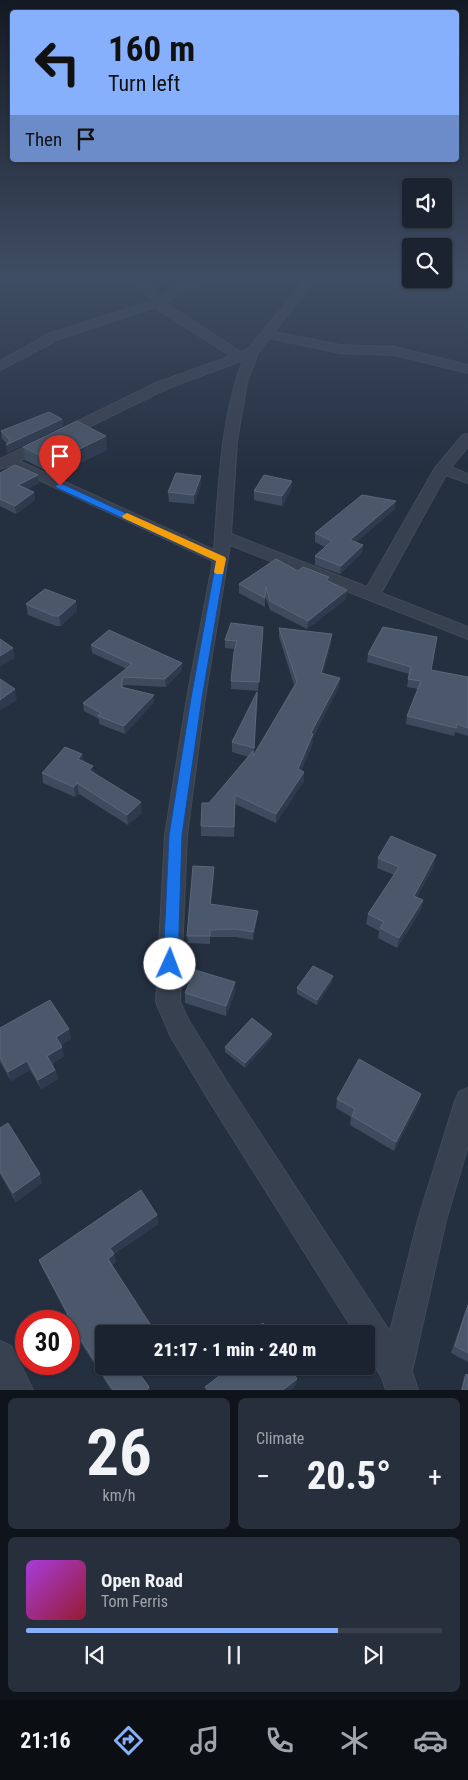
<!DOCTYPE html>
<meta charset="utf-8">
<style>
body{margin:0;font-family:"Roboto Condensed",sans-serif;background:#282f3c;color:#f1f3f6;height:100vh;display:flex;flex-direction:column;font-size:19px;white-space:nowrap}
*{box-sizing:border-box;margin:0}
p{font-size:16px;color:#a0a4ab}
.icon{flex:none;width:28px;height:28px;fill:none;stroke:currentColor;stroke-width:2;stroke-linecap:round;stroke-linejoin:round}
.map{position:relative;height:1390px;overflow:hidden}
.details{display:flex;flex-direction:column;gap:8px;padding:8px;background:#0f131a;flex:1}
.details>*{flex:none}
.hud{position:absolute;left:10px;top:10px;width:449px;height:152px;border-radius:5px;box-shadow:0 1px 4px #0004,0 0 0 1px #39404c;background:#87b0fc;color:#111;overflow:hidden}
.tools{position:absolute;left:402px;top:178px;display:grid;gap:10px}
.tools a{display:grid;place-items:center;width:50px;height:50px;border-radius:5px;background:#1b2330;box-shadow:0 1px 4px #0004,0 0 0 1px #39404c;font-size:25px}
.speed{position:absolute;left:15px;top:1310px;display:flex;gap:10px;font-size:25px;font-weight:700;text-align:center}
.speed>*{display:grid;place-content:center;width:65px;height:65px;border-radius:50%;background:#1b2330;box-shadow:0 1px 4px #0004,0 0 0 1px #39404c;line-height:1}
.speed .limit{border:8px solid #d22;background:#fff;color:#111}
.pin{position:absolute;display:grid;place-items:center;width:42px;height:42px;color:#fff;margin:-51px -21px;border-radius:50% 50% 50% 0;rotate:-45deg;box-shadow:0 0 5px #0007}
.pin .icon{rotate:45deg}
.me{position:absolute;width:55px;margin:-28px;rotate:2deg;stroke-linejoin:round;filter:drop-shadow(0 0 4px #0008)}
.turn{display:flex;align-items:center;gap:18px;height:105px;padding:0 15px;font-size:22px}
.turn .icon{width:65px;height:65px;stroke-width:2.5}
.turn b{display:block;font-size:35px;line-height:42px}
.then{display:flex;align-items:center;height:48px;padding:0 15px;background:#0003;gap:10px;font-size:19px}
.big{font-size:38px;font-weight:800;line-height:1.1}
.details .card{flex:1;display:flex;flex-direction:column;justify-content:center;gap:8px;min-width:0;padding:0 18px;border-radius:8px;background:#282f3c}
.details .dial{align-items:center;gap:0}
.dial b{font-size:65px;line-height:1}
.song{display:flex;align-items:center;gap:15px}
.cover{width:60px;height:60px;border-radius:8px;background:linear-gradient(135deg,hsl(280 70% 55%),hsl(350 70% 35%))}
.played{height:5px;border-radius:2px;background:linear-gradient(90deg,#87b0fc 75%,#39404c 75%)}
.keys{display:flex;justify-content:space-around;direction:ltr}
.heat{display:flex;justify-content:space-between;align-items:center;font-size:28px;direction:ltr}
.details .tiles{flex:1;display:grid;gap:8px;grid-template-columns:1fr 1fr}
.card:last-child{grid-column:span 2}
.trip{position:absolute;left:95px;top:1325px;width:280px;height:50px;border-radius:5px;background:#1b2330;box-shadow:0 1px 4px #0004,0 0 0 1px #39404c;font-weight:800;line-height:50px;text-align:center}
.menu{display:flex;height:80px;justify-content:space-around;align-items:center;background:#0b0e13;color:#a0a4ab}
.menu .icon{width:35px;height:35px}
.menu .current{color:#87b0fc}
.menu b{font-size:22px;color:#f1f3f6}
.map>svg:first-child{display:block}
</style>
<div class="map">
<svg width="468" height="1390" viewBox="0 0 468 1390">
<rect width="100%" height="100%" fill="#242f40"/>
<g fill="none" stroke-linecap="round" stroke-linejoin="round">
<defs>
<g id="minor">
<path d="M133 277H143L160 297C178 286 193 277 214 277L213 279 190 288 165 303 241 352 248 349 308 277H318L274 332 340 345 395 347 468 365V373L395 355 340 353 269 338 258 353 247 382 237 441 231 534 367 587 435 468 463 435 468 434V447L451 467 468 474V483L446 475 381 593 468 627V639L230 545 205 698 187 835 180 1002 189 1021 228 1084 390 1332 418 1220 455 1101 459 1092 468 1088V1146L446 1220 412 1371 418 1390H386L382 1378 366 1351V1334H356L210 1102 171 1037 156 1002 165 835 187 698 213 561 9 466 0 469V459L156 383 231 356 160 311 156 307 59 339 0 370V361L51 333 152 301ZM243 360C220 420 219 486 214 550L19 461 166 389Z"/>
<polygon points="0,1341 11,1346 33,1390 0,1390"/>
</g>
</defs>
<use href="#minor" stroke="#414a59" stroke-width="2"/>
<use href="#minor" fill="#384150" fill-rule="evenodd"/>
</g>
<g fill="#3e4b5e">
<polygon points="62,419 63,426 7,453 7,443 2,439 1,431"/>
<polygon points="23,447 107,450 55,475 25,460"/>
<polygon points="0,473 39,483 27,489 34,492 35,500 16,514 0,506"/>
<polygon points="201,476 201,485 194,504 169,502 168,492"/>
<polygon points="291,490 282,506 254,500 254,491"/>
<polygon points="395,509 356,542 363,545 362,553 340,574 315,565 315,556 325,547 315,542 315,533"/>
<polygon points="298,571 329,577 328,581 347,590 346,599 307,629 270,610 265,596 265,607 239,593 239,584"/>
<polygon points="76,601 77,611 61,626 56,626 28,615 26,604"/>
<polygon points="263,627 258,691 231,689 231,681 235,649 225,648 225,640"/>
<polygon points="279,628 331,644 323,673 340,678 339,687 313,738 313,743 301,771 304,781 276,823 235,804 234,837 201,836 201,826 209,803 249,757 232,752 232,742 258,692 254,755 294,685 279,637"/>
<polygon points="91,645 182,670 166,687 124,685 123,687 154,702 125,734 99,724 99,719 84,711 83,703 127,669 92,653"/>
<polygon points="368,654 431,670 468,677 468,736 455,732 454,736 406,724 407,716 418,689 407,687 409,674 367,662"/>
<polygon points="82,754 84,762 94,772 142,813 128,825 79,794 75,797 43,783 42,773"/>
<polygon points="378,858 434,866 417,897 423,900 421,910 397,948 378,938 379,931 366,924 368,914 394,875 377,868"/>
<polygon points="214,874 211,904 257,919 253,940 236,937 210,937 210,944 188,943 187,936"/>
<polygon points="332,982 317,1005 297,994 297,988"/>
<polygon points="235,992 226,1016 185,1003 185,993"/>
<polygon points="0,1028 69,1029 71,1039 61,1045 64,1056 52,1064 55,1070 58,1079 41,1089 30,1070 11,1081 0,1062"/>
<polygon points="271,1039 245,1068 225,1052 225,1047"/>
<polygon points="421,1094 419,1103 394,1151 350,1125 351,1117 336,1108 337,1099"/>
<polygon points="0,1128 42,1183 16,1202 0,1174"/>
<polygon points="157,1215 158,1224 114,1254 116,1262 112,1265 153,1334 104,1334 149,1387 150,1390 111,1390 69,1324 69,1321 67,1321 66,1316 67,1315 42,1267 39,1260"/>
<polygon points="468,1303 468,1362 451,1353"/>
<polygon points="466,1374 468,1390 461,1390 464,1377"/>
</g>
<g fill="#2e3a4d">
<polygon points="62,419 63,426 7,453 6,445"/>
<polygon points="106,436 107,450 55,475 53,462"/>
<polygon points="38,475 39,483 19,493 18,485"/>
<polygon points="201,476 201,485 194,504 194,495"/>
<polygon points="292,481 291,490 282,506 282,496"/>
<polygon points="34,492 35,500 16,514 15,506"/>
<polygon points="396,501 395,509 349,548 350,540"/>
<polygon points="363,545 362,553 340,574 341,566"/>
<polygon points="347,590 346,599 307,629 308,621"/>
<polygon points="76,601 77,611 61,626 59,616"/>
<polygon points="332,634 331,644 321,682 321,673"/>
<polygon points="13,648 15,658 0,667 0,656"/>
<polygon points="182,663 182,670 166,687 165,679"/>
<polygon points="340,678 339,687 313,738 313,743 297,779 298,769 311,733"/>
<polygon points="15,689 17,700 0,711 0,700"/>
<polygon points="258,692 258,702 253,758 254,748"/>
<polygon points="154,695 154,702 125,734 124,726"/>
<polygon points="82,754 84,764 78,759"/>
<polygon points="93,766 94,776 89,770"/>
<polygon points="304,772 304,781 276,823 276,814"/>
<polygon points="77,783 79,794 75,797 74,787"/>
<polygon points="141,802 142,813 128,825 127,815"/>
<polygon points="436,855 434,866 412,906 414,896"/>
<polygon points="214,867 214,874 210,911 210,904"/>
<polygon points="423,900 421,910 397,948 399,938"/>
<polygon points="258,911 257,919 253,940 253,932"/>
<polygon points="333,976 332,982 317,1005 317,1000"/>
<polygon points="235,982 235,992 226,1016 226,1006"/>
<polygon points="69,1029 71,1039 58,1047 56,1037"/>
<polygon points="272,1034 271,1039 245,1068 245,1063"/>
<polygon points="62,1047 64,1056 49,1065 47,1056"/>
<polygon points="27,1061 30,1070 11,1081 8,1072"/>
<polygon points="55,1070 58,1079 41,1089 38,1080"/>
<polygon points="421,1094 419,1103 394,1151 396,1142"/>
<polygon points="40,1174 42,1183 16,1202 13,1193"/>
<polygon points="157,1215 158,1224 112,1255 110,1248"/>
<polygon points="114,1254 116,1262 109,1267 108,1259"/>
<polygon points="152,1327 153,1334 144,1334"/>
<polygon points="297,1379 296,1386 291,1390 283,1390"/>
</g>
<g fill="#4b576a" stroke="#5b6779">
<polygon points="49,412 62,419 6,445 10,440 1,431"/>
<polygon points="77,421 106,436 53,462 23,447"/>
<polygon points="15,465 38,475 18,485 34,492 15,506 0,499 0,473"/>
<polygon points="176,473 201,476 194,495 168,492"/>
<polygon points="264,475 292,481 282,496 254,491"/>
<polygon points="362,495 396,501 350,540 363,545 341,566 315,556 332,541 315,533"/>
<polygon points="276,559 298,571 303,567 329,577 326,580 347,590 308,621 270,601 266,587 265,598 239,584"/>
<polygon points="45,589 76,601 59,616 54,616 26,604"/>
<polygon points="231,623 263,627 259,682 231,681 234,652 237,641 225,640"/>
<polygon points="383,627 437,637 431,670 468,677 468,728 457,724 456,728 407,716 421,681 408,679 411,667 368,654"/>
<polygon points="279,628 332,634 321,673 340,678 311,733 313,734 298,769 304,772 276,814 235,795 234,827 201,826 202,803 209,803 253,751 253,756 297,682"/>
<polygon points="109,630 182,663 165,679 123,677 121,687 154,695 124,726 98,716 101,713 83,703 132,664 91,645"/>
<polygon points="0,639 13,648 0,656"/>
<polygon points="0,679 15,689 0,700"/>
<polygon points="257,692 254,748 232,742"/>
<polygon points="65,747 82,754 78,759 93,766 89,770 141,802 127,815 77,783 74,787 42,773"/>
<polygon points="391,836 436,855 414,896 423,900 399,938 380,928 384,922 368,914 399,867 378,858"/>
<polygon points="193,866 214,867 210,904 258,911 253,932 236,929 210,930 210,936 187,936"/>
<polygon points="313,966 333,976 317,1000 297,988"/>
<polygon points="195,970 235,982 226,1006 185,993"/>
<polygon points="50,1000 69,1029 56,1037 62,1047 47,1056 55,1070 38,1080 27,1061 8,1072 0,1057 0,1028"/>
<polygon points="252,1018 272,1034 245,1063 225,1047"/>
<polygon points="359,1059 421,1094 396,1142 352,1116 355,1109 337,1099"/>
<polygon points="8,1123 40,1174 13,1193 0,1171 0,1128"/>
<polygon points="141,1190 157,1215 110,1248 114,1254 108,1259 152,1327 144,1334 104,1334 104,1366 134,1366 149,1387 146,1390 113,1390 66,1316 68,1314 39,1260"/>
<polygon points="468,1305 468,1353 455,1346"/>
<polygon points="263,1323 269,1334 248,1334"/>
<polygon points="232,1366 289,1366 297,1379 283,1390 207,1390 205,1387"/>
<polygon points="466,1374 468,1375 468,1390 462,1390"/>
</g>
<linearGradient id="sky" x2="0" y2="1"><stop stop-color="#141a23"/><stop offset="0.59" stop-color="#3f4d64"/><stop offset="1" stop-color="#3f4d64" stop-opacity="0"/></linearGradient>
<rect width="468" height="471" fill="url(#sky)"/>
<polygon fill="#1a73e8" stroke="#114b97" points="60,483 226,559 202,698 182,835 178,964 175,968 170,970 165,968 163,964 169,835 191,698 216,561 57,488 55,486"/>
<polygon fill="#f59e0b" points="127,513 225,557 226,559 223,574 216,574 214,572 216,561 123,518 122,516"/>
</svg>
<div class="tools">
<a><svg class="icon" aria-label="sound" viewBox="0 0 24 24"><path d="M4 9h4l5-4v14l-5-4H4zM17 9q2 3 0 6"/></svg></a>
<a><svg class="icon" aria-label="search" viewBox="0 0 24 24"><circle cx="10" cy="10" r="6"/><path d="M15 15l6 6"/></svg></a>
</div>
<div class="speed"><div class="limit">30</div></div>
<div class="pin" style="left:60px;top:486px;background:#d93025"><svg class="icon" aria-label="arrive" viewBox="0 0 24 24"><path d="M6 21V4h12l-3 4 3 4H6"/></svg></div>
<svg class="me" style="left:170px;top:964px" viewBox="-20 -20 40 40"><circle r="19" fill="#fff"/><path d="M0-13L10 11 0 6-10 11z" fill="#1a73e8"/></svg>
<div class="trip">21:17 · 1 min · 240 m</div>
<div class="hud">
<div class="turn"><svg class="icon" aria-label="left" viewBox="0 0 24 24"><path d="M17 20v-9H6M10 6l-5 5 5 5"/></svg><div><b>160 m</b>Turn left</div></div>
<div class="then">Then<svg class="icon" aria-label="arrive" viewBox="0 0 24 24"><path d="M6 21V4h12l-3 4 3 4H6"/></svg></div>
</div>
</div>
<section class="details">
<div class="tiles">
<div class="card dial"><b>26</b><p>km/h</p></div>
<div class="card"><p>Climate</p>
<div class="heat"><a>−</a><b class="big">20.5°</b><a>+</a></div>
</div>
<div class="card">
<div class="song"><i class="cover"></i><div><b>Open Road</b><p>Tom Ferris</p></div></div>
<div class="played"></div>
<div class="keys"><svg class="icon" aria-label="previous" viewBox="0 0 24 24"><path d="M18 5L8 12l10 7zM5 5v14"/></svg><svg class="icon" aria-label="pause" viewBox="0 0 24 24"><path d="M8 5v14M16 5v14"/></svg><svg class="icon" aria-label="next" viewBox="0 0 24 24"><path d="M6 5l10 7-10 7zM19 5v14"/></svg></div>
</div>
</div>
</section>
<nav class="menu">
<b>21:16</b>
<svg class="icon current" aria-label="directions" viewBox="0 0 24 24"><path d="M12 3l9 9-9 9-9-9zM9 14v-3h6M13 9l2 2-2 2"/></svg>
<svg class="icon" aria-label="music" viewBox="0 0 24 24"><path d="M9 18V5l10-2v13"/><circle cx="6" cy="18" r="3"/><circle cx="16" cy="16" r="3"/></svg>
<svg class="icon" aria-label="phone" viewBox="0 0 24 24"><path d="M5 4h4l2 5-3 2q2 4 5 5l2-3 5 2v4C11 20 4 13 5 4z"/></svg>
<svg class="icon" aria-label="climate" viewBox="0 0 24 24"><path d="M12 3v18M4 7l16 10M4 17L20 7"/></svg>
<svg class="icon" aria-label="car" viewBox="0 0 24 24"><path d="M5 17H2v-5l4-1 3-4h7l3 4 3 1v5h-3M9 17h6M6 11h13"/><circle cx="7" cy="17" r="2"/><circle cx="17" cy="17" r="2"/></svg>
</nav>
